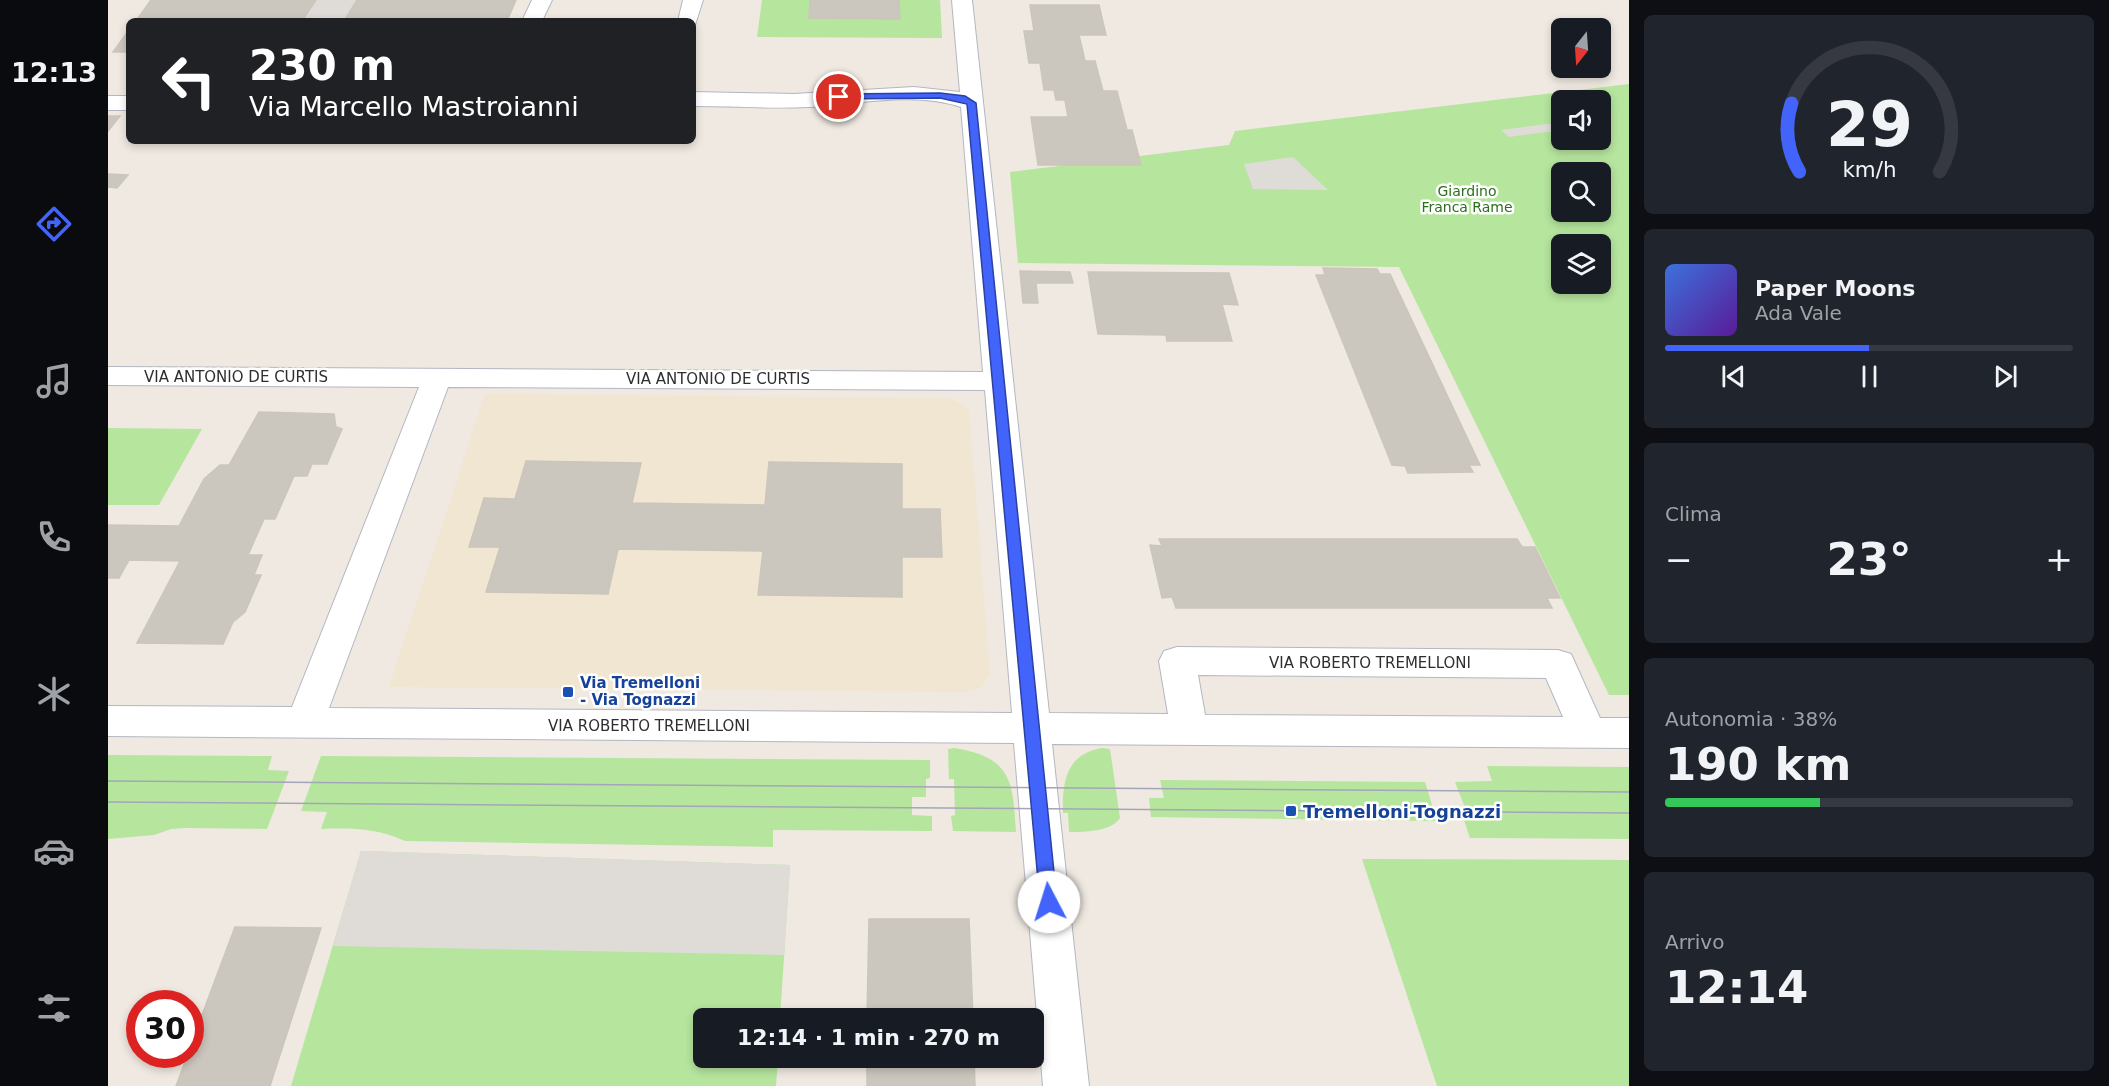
<!DOCTYPE html>
<html lang="it">
<meta charset="utf-8">
<style>
body{margin:0;font-family:"DejaVu Sans",sans-serif;background:#20242c;color:#f1f3f6;height:100vh;display:flex;flex-direction:column;font-size:22px;white-space:nowrap}
*{box-sizing:border-box;margin:0}
p{font-size:20px;color:#9ea1a6}
.icon{flex:none;width:33px;height:33px;fill:none;stroke:currentColor;stroke-width:2;stroke-linecap:round;stroke-linejoin:round}
.map{position:relative;flex:1;overflow:hidden}
.side{display:flex;flex-direction:column;gap:15px;padding:15px;background:#0d0f14;width:480px}
.side>*{flex:none}
.top-card{position:absolute;left:18px;top:18px;width:570px;height:126px;border-radius:9px;box-shadow:0 3px 9px #0003;background:#202124;color:#fff;overflow:hidden}
.needle{width:39px;rotate:197deg}
.controls{position:absolute;left:1443px;top:18px;display:grid;gap:12px}
.controls a{display:grid;place-items:center;width:60px;height:60px;border-radius:9px;background:#171b24;box-shadow:0 3px 9px #0003;font-size:30px}
.speed{position:absolute;left:18px;top:990px;display:flex;gap:12px;font-size:30px;font-weight:700;text-align:center}
.speed>*{display:grid;place-content:center;width:78px;height:78px;border-radius:50%;background:#171b24;box-shadow:0 3px 9px #0003;line-height:1}
.speed .limit{border:9px solid #d22;background:#fff;color:#111}
.pin{position:absolute;display:grid;place-items:center;width:51px;height:51px;color:#fff;margin:-26px;border:3px solid #fff;border-radius:50%;box-shadow:0 2px 6px #0007}
.me{position:absolute;width:66px;margin:-33px;rotate:355deg;stroke-linejoin:round;filter:drop-shadow(0 0 4px #0008)}
.turn{display:flex;align-items:center;gap:21px;height:126px;padding:0 24px;font-size:27px}
.turn .icon{width:78px;height:78px;stroke-width:2.5}
.turn b{display:block;font-size:42px;line-height:51px}
.big{font-size:45px;font-weight:600;line-height:1.1}
.side .widget{flex:1;display:flex;flex-direction:column;justify-content:center;gap:9px;min-width:0;padding:0 21px;border-radius:9px;background:#20242c}
.side .dial{align-items:center;gap:0}
.dial svg{height:156px;overflow:visible;fill:none;stroke:#363941;stroke-width:7;stroke-linecap:round;text-anchor:middle}
.dial text{fill:#f1f3f6;stroke:none}
.song{display:flex;align-items:center;gap:18px}
.cover{width:72px;height:72px;border-radius:9px;background:linear-gradient(135deg,hsl(220 70% 55%),hsl(270 70% 35%))}
.played{height:6px;border-radius:3px;background:linear-gradient(90deg,#4264fb 50%,#363941 50%)}
.keys{display:flex;justify-content:space-around;direction:ltr}
.heat{display:flex;justify-content:space-between;align-items:center;font-size:33px;direction:ltr}
.charge{height:9px;border-radius:4px;background:linear-gradient(90deg,#34c759 38%,#363941 0)}
.trip{position:absolute;left:585px;top:1008px;width:351px;height:60px;border-radius:9px;background:#171b24;box-shadow:0 3px 9px #0003;font-weight:600;line-height:60px;text-align:center}
main{display:flex;flex:1;min-height:0}
.menu{display:flex;flex-direction:column;width:108px;justify-content:space-around;align-items:center;background:#090b0e;color:#9ea1a6}
.menu .icon{width:42px;height:42px}
.menu .selected{color:#4264fb}
.menu b{font-size:27px;color:#f1f3f6}
.map>svg:first-child{display:block}
</style>
<main>
<nav class="menu">
<b>12:13</b>
<svg class="icon selected" aria-label="directions" viewBox="0 0 24 24"><path d="M12 3l9 9-9 9-9-9zM9 14v-3h6M13 9l2 2-2 2"/></svg>
<svg class="icon" aria-label="music" viewBox="0 0 24 24"><path d="M9 18V5l10-2v13"/><circle cx="6" cy="18" r="3"/><circle cx="16" cy="16" r="3"/></svg>
<svg class="icon" aria-label="phone" viewBox="0 0 24 24"><path d="M5 4h4l2 5-3 2q2 4 5 5l2-3 5 2v4C11 20 4 13 5 4z"/></svg>
<svg class="icon" aria-label="climate" viewBox="0 0 24 24"><path d="M12 3v18M4 7l16 10M4 17L20 7"/></svg>
<svg class="icon" aria-label="car" viewBox="0 0 24 24"><path d="M5 17H2v-5l4-1 3-4h7l3 4 3 1v5h-3M9 17h6M6 11h13"/><circle cx="7" cy="17" r="2"/><circle cx="17" cy="17" r="2"/></svg>
<svg class="icon" aria-label="filters" viewBox="0 0 24 24"><path d="M4 7h16M4 17h16"/><circle cx="9" cy="7" r="2"/><circle cx="15" cy="17" r="2"/></svg>
</nav>
<div class="map">
<svg width="1521" height="1086" viewBox="0 0 1521 1086">
<rect width="100%" height="100%" fill="#efe9e1"/>
<polygon fill="#f0e6d1" points="377,394 840,398 855,404 861,411 882,674 874,687 858,692 281,687"/>
<g fill="#b6e59e" fill-rule="evenodd">
<polygon points="654,0 702,0 701,18 791,19 791,0 832,0 834,38 649,37"/>
<path d="M1521 84V695H1501L1291 267 910 263 902 172 1121 145 1127 131ZM1454 100H1492V140H1454ZM1454 172H1492V212H1454ZM1454 244H1492V284H1454Z"/>
<polygon points="0,428 94,429 51,505 0,505"/>
<path d="M846 748C904 757 905 782 908 832L845 831 843 816 847 815 846 779H841L840 749Z"/>
<path d="M994 748 1002 749 1012 818C1003 832 976 832 961 832L960 813H955C954 782 958 754 994 748Z"/>
<polygon points="0,755 164,756 160,770 181,771 159,829 77,828 63,829 46,835 0,839"/>
<path d="M213 756 822 760V778L818 779V797H804V815L824 816V831L665 830V847L297 841C269 828 243 828 213 829L219 812 193 811Z"/>
<polygon points="1379,766 1521,767 1521,839 1362,838 1356,820 1361,818 1347,782 1384,781"/>
<polygon points="1052,780 1317,782 1329,821 1043,817 1041,798 1056,798"/>
<polygon points="253,851 682,865 672,1018 596,1018 596,1058 670,1058 668,1086 183,1086"/>
<polygon points="1254,859 1521,860 1521,1086 1329,1086"/>
</g>
<g fill="#dfdcd8">
<polygon points="209,0 249,0 236,21 194,21"/>
<polygon points="1453,122 1453,130 1401,137 1393,130"/>
<polygon points="1185,157 1220,190 1145,189 1136,164"/>
<polygon points="253,851 682,865 676,955 225,946"/>
</g>
<g fill="#cbc7bf" stroke="#cbc5ba" stroke-width="1.5">
<polygon points="43,0 208,0 194,21 28,21"/>
<polygon points="249,0 408,0 399,21 236,21"/>
<polygon points="702,0 791,0 792,19 701,18"/>
<polygon points="922,5 991,5 998,35 971,35 977,61 987,61 995,91 1009,91 1019,130 1024,130 1033,165 930,165 923,117 960,117 957,100 948,100 946,90 936,90 932,63 921,63 916,31 926,31"/>
<polygon points="21,30 21,52 5,52"/>
<polygon points="0,116 12,116 0,131"/>
<polygon points="0,174 20,175 9,188 0,187"/>
<polygon points="1215,268 1269,269 1272,274 1282,274 1372,465 1361,465 1365,472 1300,473 1297,466 1284,465 1208,275 1217,275"/>
<polygon points="912,271 962,272 965,283 928,283 930,303 915,303"/>
<polygon points="980,272 1121,273 1130,305 1114,304 1124,341 1059,341 1058,335 990,334"/>
<polygon points="151,412 226,414 228,427 234,429 219,464 204,464 199,476 186,476 167,519 156,519 140,555 154,555 146,575 153,575 137,612 125,622 115,644 29,643 72,561 21,560 11,578 0,578 0,525 71,526 96,479 112,465 121,465"/>
<polygon points="418,461 533,463 524,503 657,505 661,462 794,464 794,509 832,509 834,557 794,557 794,597 650,595 655,551 510,549 500,594 378,592 392,547 361,547 376,498 407,499"/>
<polygon points="1051,539 1409,539 1414,547 1427,547 1452,598 1439,598 1444,608 1068,608 1064,597 1054,598 1042,545 1054,546"/>
<polygon points="761,919 861,919 865,1018 759,1018"/>
<polygon points="127,927 213,928 162,1086 68,1086 80,1054 82,1054 82,1047"/>
<polygon points="759,1058 866,1058 867,1086 759,1086"/>
</g>
<g fill="none" stroke-linecap="round" stroke-linejoin="round">
<defs>
<g id="minor">
<polygon points="424,0 444,0 434,21 414,21"/>
<polygon points="575,0 595,0 587,25 585,26 585,21 570,21"/>
<path d="M844 0H864L941 713 1060 714 1051 661 1056 651 1069 647 1450 650 1463 654 1492 718H1521V748L944 744 981 1086H935L906 743 0 736V706L184 707 311 387 0 385V367L875 372 853 107C806 91 750 104 701 107 662 109 624 106 585 106V92L686 94 806 87 852 92ZM340 387 877 390 904 713 221 708ZM1090 675 1438 678 1455 717 1097 715Z"/>
<rect x="0" y="96" width="21" height="14"/>
</g>
</defs>
<use href="#minor" stroke="#b4b7c1" stroke-width="2"/>
<use href="#minor" fill="#fff" fill-rule="evenodd"/>
<g stroke="#a3a6b8" stroke-width="1.5">
<polyline points="0,781 1521,792"/>
<polyline points="0,802 1521,813"/>
</g>
</g>
<polygon fill="#4264fb" stroke="#2b41a3" stroke-width="1.5" points="832,93 857,96 868,103 949,902 947,908 941,910 935,908 932,902 859,104 832,98 731,99 727,97 731,94"/>
<g fill="#1a4fb4" stroke="#fff" stroke-width="2">
<rect x="454" y="686" width="12" height="12" rx="3"/>
<rect x="1177" y="805" width="12" height="12" rx="3"/>
</g>
<g text-anchor="middle" dominant-baseline="central" stroke-width="5" stroke-linejoin="round" paint-order="stroke">
<g font-size="14" fill="#2c6e1b" stroke="#fff">
<text x="1359" y="191">Giardino<tspan x="1359" dy="16">Franca Rame</tspan></text>
</g>
<g font-size="15" fill="#2e2e2e" stroke="#fff">
<text x="128" y="377">VIA ANTONIO DE CURTIS</text>
<text x="610" y="379">VIA ANTONIO DE CURTIS</text>
<text x="1262" y="663">VIA ROBERTO TREMELLONI</text>
<text x="541" y="726">VIA ROBERTO TREMELLONI</text>
</g>
<g font-size="15" font-weight="bold" fill="#164399" stroke="#fff" text-anchor="start">
<text x="472" y="683">Via Tremelloni<tspan x="472" dy="17">- Via Tognazzi</tspan></text>
</g>
<g font-size="18" font-weight="bold" fill="#164399" stroke="#fff" text-anchor="start">
<text x="1195" y="811">Tremelloni-Tognazzi</text>
</g>
</g>
</svg>
<div class="controls">
<a><svg class="needle" viewBox="-14 -14 28 28"><path d="M0-13l5 13h-10z" fill="#e53935"/><path d="M0 13l5-13h-10z" fill="#9ea1a6"/></svg></a>
<a><svg class="icon" aria-label="sound" viewBox="0 0 24 24"><path d="M4 9h4l5-4v14l-5-4H4zM17 9q2 3 0 6"/></svg></a>
<a><svg class="icon" aria-label="search" viewBox="0 0 24 24"><circle cx="10" cy="10" r="6"/><path d="M15 15l6 6"/></svg></a>
<a><svg class="icon" aria-label="layers" viewBox="0 0 24 24"><path d="M12 4l9 5-9 5-9-5zM3 14l9 5 9-5"/></svg></a>
</div>
<div class="speed"><div class="limit">30</div></div>
<div class="pin" style="left:731px;top:97px;background:#d93025"><svg class="icon" aria-label="arrive" viewBox="0 0 24 24"><path d="M6 21V4h12l-3 4 3 4H6"/></svg></div>
<svg class="me" style="left:941px;top:902px" viewBox="-20 -20 40 40"><circle r="19" fill="#fff"/><path d="M0-13L10 11 0 6-10 11z" fill="#4264fb"/></svg>
<div class="trip">12:14 · 1 min · 270 m</div>
<div class="top-card">
<div class="turn"><svg class="icon" aria-label="left" viewBox="0 0 24 24"><path d="M17 20v-9H6M10 6l-5 5 5 5"/></svg><div><b>230 m</b>Via Marcello Mastroianni</div></div>
</div>
</div>
<section class="side">
<div class="widget dial"><svg viewBox="0 0 100 80">
<path d="M14 69A42 42 0 1 1 86 69"/>
<path d="M14 69A42 42 0 0 1 10 34" stroke="#4264fb"/>
<text x="50" y="56" font-size="32" font-weight="700">29</text>
<text x="50" y="72" font-size="11">km/h</text>
</svg></div>
<div class="widget">
<div class="song"><i class="cover"></i><div><b>Paper Moons</b><p>Ada Vale</p></div></div>
<div class="played"></div>
<div class="keys"><svg class="icon" aria-label="previous" viewBox="0 0 24 24"><path d="M18 5L8 12l10 7zM5 5v14"/></svg><svg class="icon" aria-label="pause" viewBox="0 0 24 24"><path d="M8 5v14M16 5v14"/></svg><svg class="icon" aria-label="next" viewBox="0 0 24 24"><path d="M6 5l10 7-10 7zM19 5v14"/></svg></div>
</div>
<div class="widget"><p>Clima</p>
<div class="heat"><a>−</a><b class="big">23°</b><a>+</a></div>
</div>
<div class="widget"><p>Autonomia · 38%</p><b class="big">190 km</b><div class="charge"></div></div>
<div class="widget"><p>Arrivo</p><b class="big">12:14</b></div>
</section>
</main>
